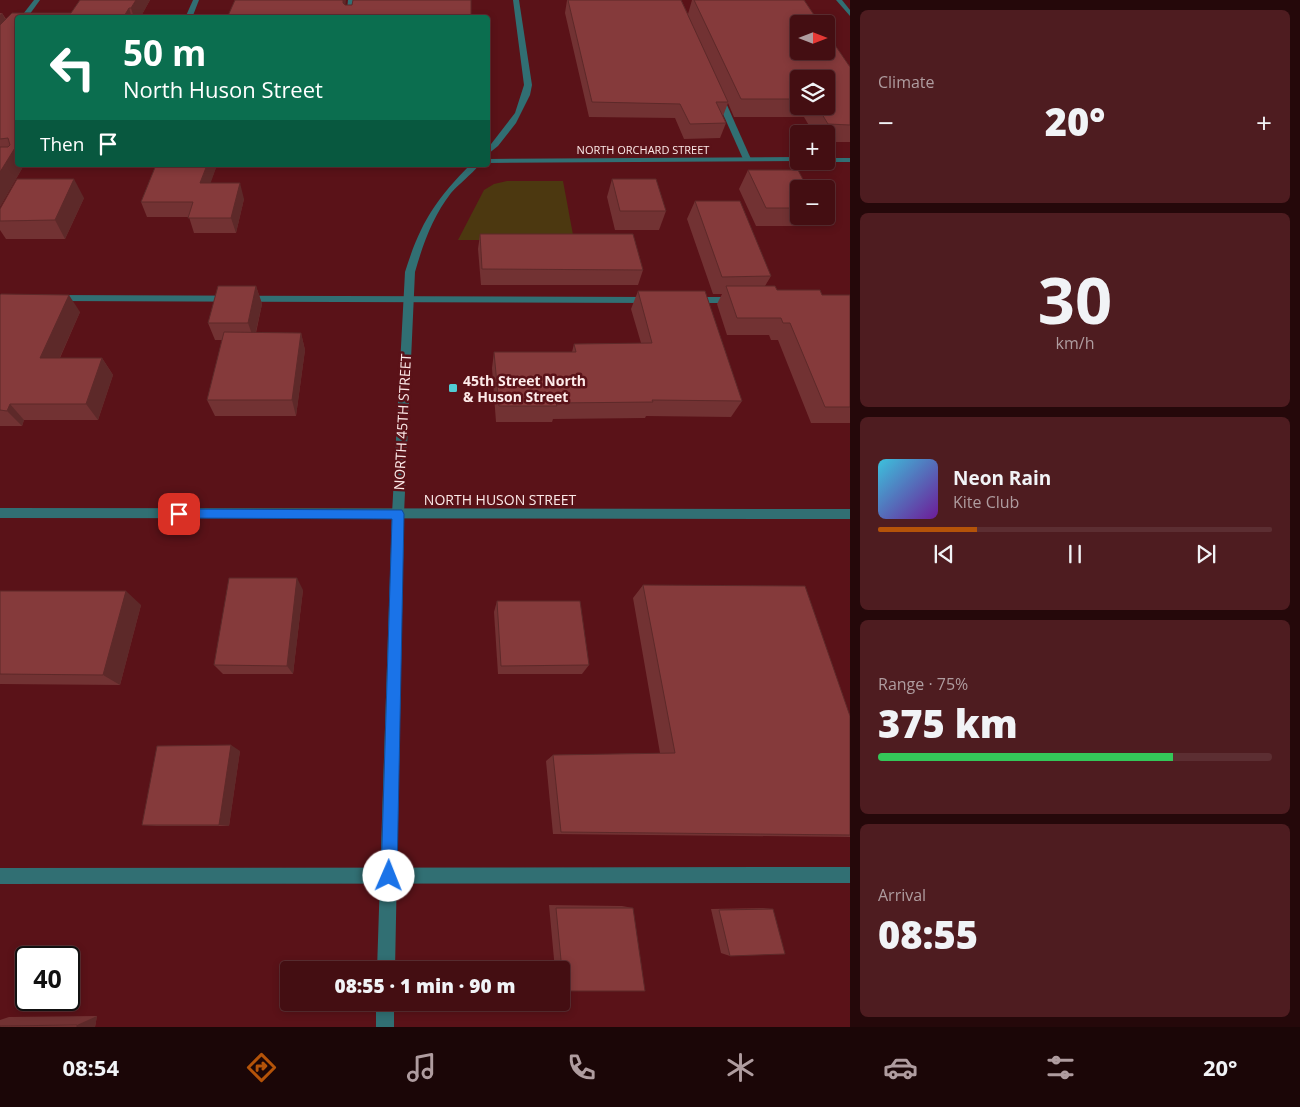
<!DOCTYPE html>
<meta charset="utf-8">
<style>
body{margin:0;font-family:"Open Sans",sans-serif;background:#4e1c20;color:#f1f3f6;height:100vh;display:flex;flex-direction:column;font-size:19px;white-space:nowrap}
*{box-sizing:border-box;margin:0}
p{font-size:16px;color:#af9c9f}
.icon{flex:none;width:28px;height:28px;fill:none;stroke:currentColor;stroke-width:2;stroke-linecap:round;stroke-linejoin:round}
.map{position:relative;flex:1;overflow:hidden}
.side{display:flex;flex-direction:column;gap:10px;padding:10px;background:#25080a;width:450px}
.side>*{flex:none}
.hud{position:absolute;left:15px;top:15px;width:475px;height:152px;border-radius:5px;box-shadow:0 2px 8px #0003,0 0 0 1px #5c2e32;background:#0b6e4f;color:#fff;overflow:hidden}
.needle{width:32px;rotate:90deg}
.tools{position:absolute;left:790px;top:15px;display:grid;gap:10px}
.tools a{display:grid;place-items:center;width:45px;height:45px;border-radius:5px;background:#440e12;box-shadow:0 2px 8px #0003,0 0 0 1px #5c2e32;font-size:25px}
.speed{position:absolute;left:15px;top:946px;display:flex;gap:10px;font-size:25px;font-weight:700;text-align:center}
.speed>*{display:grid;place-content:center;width:65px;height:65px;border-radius:50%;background:#440e12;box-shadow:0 2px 8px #0003,0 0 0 1px #5c2e32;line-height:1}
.speed .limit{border:2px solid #111;border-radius:8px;background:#fff;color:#111}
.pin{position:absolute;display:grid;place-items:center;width:42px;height:42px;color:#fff;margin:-21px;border-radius:10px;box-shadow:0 2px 8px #0006}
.me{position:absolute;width:55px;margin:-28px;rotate:1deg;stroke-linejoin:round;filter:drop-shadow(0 0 4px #0008)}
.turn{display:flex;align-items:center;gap:18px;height:105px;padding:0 25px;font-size:22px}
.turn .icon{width:65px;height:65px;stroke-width:2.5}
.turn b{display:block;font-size:35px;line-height:42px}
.then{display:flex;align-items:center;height:48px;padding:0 25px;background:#0003;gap:10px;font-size:19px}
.big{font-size:38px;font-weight:800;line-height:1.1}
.side .tile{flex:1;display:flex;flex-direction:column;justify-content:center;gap:8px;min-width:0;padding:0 18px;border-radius:8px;background:#4e1c20}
.side .dial{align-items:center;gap:0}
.dial b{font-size:65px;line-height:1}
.song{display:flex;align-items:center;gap:15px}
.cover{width:60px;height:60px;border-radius:8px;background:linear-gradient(135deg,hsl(190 70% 55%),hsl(280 70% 35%))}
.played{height:5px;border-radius:2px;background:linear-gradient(90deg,#b45309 25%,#5c2e32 25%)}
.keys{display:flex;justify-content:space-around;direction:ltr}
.heat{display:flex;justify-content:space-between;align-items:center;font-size:28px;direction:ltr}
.charge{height:8px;border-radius:4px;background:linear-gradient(90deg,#34c759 75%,#5c2e32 0)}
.trip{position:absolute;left:280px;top:961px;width:290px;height:50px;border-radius:5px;background:#440e12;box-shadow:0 2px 8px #0003,0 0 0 1px #5c2e32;font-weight:800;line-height:50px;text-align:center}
.tab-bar{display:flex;height:80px;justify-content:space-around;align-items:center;background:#1b0607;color:#af9c9f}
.tab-bar .icon{width:35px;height:35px}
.tab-bar .selected{color:#b45309}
.tab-bar b{font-size:22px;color:#f1f3f6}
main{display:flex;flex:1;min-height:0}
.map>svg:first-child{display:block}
</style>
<main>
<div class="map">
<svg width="850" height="1027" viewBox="0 0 850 1027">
<rect width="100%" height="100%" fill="#5a1218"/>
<polygon fill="#4c3810" points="507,181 563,181 574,240 458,240 484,190 494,184"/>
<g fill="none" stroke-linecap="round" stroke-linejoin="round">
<g fill="#316f73" fill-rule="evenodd">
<polygon points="34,0 40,0 27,18 20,18"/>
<polygon points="348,0 354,0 352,18 346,18"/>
<polygon points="716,94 723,96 751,159 750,161 743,159 715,96"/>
<polygon points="55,295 650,297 655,300 650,303 55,301 50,298"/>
<polygon points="692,297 735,297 740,300 735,303 692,303 687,300"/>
<polygon points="850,867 850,883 0,884 0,868"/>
</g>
<g fill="#316f73" fill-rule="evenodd">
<polygon points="193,0 199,0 192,18 185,18"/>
<polygon points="0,508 850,509 850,519 0,518"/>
</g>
<g fill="#316f73" fill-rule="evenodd">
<polygon points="513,0 519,0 532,85 530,95 516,123 498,146 488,154 488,148 515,113 524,85"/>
<polygon points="836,0 842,0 850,10 850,16"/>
<polygon points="799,157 799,161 488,163 488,159"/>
<polygon points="826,158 850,158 850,162 823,162 826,161"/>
<path d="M470 165H479C471 175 460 183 451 193 433 216 423 244 415 272L404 514 395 970H377L392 514 405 272C420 224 435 200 470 165Z"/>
<rect x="376" y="1002" width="18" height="25"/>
</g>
</g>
<g fill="#723233" fill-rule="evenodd">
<polygon points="80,0 150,0 140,18 18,18 18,165 24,165 0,207 0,13 2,13 6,19 12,13 71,13"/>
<path d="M567 0H681L688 14 692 0H804L850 67V142H826V134H814L804 117H734L728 103 723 116 726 123 720 138 684 139 675 118 589 117 565 13ZM799 79 826 106H799Z"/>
<polygon points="156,165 217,165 210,183 244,199 236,233 194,233 189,217 147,217 141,202"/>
<polygon points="748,170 799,189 799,216 814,216 808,226 756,226 739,189"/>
<polygon points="612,179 666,211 659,230 615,230 607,197"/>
<polygon points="84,198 65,239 6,239 0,230 0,209"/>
<polygon points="695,201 771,276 765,286 777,290 822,295 850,295 850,423 811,423 778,340 771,340 769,335 727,335 717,304 722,294 713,294 687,219"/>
<polygon points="480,234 643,270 638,285 481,285 478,249"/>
<polygon points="256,286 262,304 256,333 301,333 305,350 296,416 215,416 207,400 222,340 215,340 208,323"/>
<polygon points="638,291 742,401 731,417 646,416 645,418 553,419 552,422 496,422 492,368 494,352 572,352 574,344 641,343 631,309"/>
<polygon points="0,295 80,312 60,358 102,358 113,375 98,420 24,420 22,426 0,426"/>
<polygon points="643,585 850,716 850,837 553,834 546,761 553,755 660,753 633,598"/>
<polygon points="303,590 293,674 223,674 214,665"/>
<polygon points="0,591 141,605 120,685 0,684"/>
<polygon points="497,601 589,665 582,674 498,674 494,612"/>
<polygon points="240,751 229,826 156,826 142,825"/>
<polygon points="549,905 622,906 633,908 564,991 561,988 561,970 555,970"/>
<polygon points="763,908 773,909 730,956 721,953 711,909"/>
<polygon points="97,1016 95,1027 0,1027 0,1020 9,1017"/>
</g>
<g fill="#5d2929">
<polygon points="136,0 150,0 140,18 134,18 131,8"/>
<polygon points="343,0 346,0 344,18 343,3"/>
<polygon points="129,8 132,18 123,18"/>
<polygon points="2,13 10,29 0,40 0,15"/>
<polygon points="18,143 18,165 24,165 0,207 0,172"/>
<polygon points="207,165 217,165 205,199 200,183"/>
<polygon points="74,179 84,198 65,239 55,220"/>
<polygon points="240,183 244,199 236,233 231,218"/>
<polygon points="256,286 262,304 254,340 248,323"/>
<polygon points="69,295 80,312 52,375 40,358"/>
<polygon points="301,333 305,350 296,416 292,400"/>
<polygon points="102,358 113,375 98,420 86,404"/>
<polygon points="10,404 24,420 22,426 7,411"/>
<polygon points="297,578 303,590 293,674 287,666"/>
<polygon points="126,591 141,605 120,685 103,675"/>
<polygon points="231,745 240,751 229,826 219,825"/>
<polygon points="97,1016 95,1027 77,1027 77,1025"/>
</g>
<g fill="#853a3b" stroke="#5d2929">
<polygon points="80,0 136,0 131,8 129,8 123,18 18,18 18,143 0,172 0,147 8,147 10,145 8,138 0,139 0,25 12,13 71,13"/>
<polygon points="235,0 343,0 343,3 345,5 352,5 353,0 471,0 471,18 227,18"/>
<polygon points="568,0 681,0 728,102 716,102 726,123 690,124 680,104 592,102"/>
<polygon points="694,0 804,0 820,24 799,24 799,51 826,51 826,32 850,67 850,125 828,124 817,106 826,106 826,79 799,79 799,99 741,99"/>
<polygon points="156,165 207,165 200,183 240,183 231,218 188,218 193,202 141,202"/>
<polygon points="748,170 798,170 808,189 799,189 799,208 766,208"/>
<polygon points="17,179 74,179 55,220 0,221 0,209"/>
<polygon points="612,179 656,179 666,211 620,211"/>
<polygon points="695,201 740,201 771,276 722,277"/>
<polygon points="480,234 633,234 643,270 482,269"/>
<polygon points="218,286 256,286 248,323 208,323"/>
<polygon points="726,286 775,286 777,290 820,290 822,295 850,295 850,407 825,407 790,323 783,323 781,318 737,318"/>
<polygon points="638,291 705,291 742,401 652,400 653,402 556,403 557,406 499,406 494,352 576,352 574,344 652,343"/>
<polygon points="1,294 69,295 40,358 102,358 86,404 10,404 7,411 0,410 0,295"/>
<polygon points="224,332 301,333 292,400 207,400"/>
<polygon points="229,578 297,578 287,666 214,665"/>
<polygon points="643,585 805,586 850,716 850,835 561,832 553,755 675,753"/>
<polygon points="0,591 126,591 103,675 0,674"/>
<polygon points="497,601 580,601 589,665 501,666"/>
<polygon points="231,745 219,825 142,825 157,746"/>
<polygon points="556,908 633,908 645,991 564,991"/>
<polygon points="773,909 785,954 730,956 719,910"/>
<polygon points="77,1025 77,1027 0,1027 0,1026"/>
</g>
<polygon fill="#1a73e8" stroke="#114b97" points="179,509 402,510 404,514 397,876 394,881 389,883 383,881 381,876 392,519 179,518 175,517 173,514 175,510"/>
<rect fill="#51ccd4" stroke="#5a1218" stroke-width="2" x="448" y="383" width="10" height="10" rx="2.5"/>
<g text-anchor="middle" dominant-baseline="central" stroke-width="5" stroke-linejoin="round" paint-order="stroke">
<g font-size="11" fill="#fdeae9" stroke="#5a1218">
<text x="643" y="149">NORTH ORCHARD STREET</text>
</g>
<g font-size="14" font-weight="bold" fill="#fdeae9" stroke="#5a1218" text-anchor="start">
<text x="463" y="380">45th Street North<tspan x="463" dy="16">&amp; Huson Street</tspan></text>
</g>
<g font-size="14" fill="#fdeae9" stroke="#5a1218">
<text transform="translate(402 422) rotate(-87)">NORTH 45TH STREET</text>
<text x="500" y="499">NORTH HUSON STREET</text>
</g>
</g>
</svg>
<div class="tools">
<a><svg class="needle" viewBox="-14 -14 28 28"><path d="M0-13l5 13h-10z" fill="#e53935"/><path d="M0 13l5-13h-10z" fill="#af9c9f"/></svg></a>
<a><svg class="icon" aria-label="layers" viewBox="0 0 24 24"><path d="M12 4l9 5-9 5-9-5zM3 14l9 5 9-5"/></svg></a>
<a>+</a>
<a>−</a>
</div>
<div class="speed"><div class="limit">40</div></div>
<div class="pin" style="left:179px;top:514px;background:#d93025"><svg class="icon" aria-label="arrive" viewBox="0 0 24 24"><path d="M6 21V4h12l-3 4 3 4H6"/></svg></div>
<svg class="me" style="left:389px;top:876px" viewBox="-20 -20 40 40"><circle r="19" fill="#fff"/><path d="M0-13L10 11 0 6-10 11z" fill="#1a73e8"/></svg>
<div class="trip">08:55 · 1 min · 90 m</div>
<div class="hud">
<div class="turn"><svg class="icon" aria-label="left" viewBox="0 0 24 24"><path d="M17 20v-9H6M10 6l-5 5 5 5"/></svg><div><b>50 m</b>North Huson Street</div></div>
<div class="then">Then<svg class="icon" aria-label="arrive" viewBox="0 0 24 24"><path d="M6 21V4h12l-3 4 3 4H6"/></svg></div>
</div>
</div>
<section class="side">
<div class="tile"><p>Climate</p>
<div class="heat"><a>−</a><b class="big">20°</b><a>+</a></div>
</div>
<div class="tile dial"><b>30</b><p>km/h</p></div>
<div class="tile">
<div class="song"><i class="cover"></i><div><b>Neon Rain</b><p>Kite Club</p></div></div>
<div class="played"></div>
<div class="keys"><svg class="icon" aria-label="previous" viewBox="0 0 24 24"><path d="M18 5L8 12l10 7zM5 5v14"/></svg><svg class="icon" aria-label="pause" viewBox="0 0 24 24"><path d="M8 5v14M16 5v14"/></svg><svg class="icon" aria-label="next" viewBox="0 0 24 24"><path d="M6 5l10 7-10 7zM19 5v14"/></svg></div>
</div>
<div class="tile"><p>Range · 75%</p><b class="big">375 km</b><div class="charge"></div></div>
<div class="tile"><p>Arrival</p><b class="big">08:55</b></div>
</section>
</main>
<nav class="tab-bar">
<b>08:54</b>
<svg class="icon selected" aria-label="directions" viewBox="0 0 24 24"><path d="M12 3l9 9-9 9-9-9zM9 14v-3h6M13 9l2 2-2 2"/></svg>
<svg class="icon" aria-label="music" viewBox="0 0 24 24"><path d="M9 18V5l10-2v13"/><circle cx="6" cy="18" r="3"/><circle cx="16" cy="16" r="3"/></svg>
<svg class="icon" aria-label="phone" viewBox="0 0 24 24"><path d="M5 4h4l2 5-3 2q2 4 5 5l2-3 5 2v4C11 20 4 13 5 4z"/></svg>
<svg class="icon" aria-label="climate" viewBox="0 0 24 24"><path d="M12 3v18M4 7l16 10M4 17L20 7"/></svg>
<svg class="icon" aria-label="car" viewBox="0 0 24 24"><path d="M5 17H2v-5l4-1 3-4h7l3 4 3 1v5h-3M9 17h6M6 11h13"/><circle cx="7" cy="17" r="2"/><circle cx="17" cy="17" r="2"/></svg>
<svg class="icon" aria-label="filters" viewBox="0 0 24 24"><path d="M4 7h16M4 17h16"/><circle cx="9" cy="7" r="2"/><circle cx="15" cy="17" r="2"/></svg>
<b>20°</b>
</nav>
